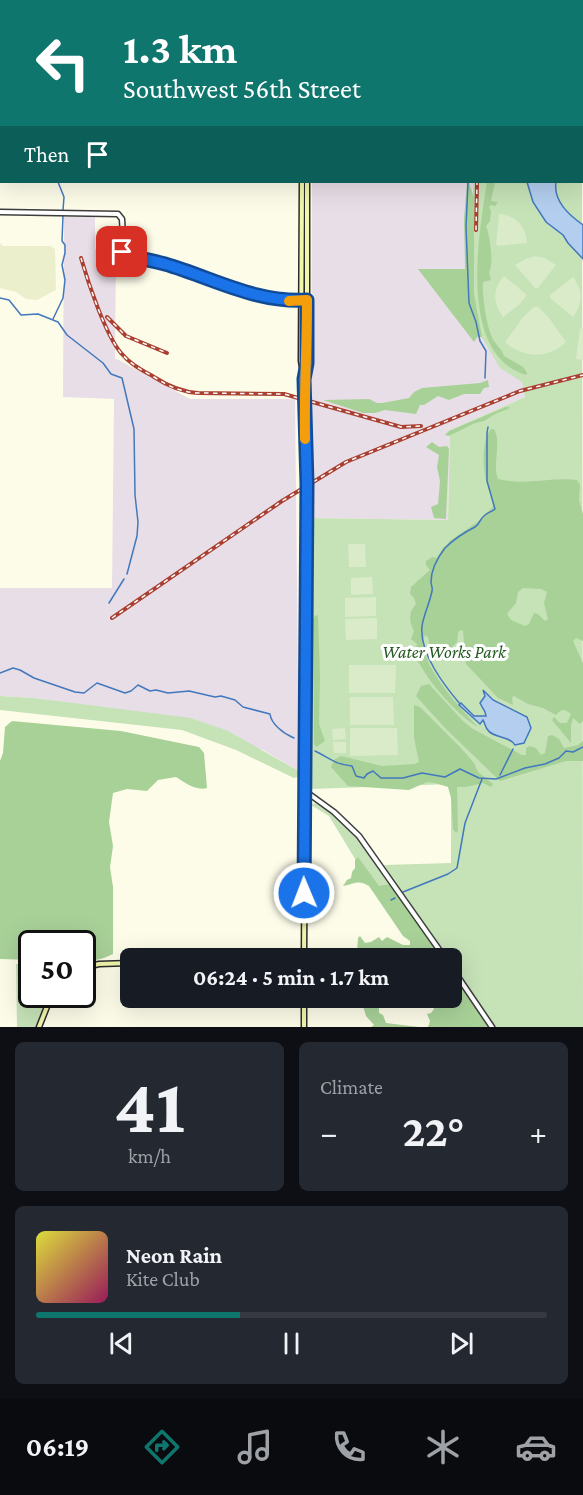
<!DOCTYPE html>
<meta charset="utf-8">
<style>
body{margin:0;font-family:"Crimson Pro",serif;background:#242831;color:#f1f3f6;height:100vh;display:flex;flex-direction:column;font-size:22px;white-space:nowrap}
*{box-sizing:border-box;margin:0}
p{font-size:20px;color:#9ea1a6}
.icon{flex:none;width:33px;height:33px;fill:none;stroke:currentColor;stroke-width:2;stroke-linecap:round;stroke-linejoin:round}
.map{position:relative;height:1027px;overflow:hidden}
.panel{display:flex;flex-direction:column;gap:15px;padding:15px;background:#0d0f14;flex:1}
.panel>*{flex:none}
.banner{position:absolute;left:0px;top:0px;width:584px;height:183px;box-shadow:0 6px 24px #0002;background:#0f766e;color:#fff;overflow:hidden}
.speed{position:absolute;left:18px;top:930px;display:flex;gap:12px;font-size:30px;font-weight:700;text-align:center}
.speed>*{display:grid;place-content:center;width:78px;height:78px;border-radius:50%;background:#171b24;box-shadow:0 6px 24px #0002;line-height:1}
.speed .limit{border:3px solid #111;border-radius:9px;background:#fff;color:#111}
.pin{position:absolute;display:grid;place-items:center;width:51px;height:51px;color:#fff;margin:-26px;border-radius:12px;box-shadow:0 3px 9px #0006}
.me{position:absolute;width:66px;margin:-33px;rotate:359deg;stroke-linejoin:round;filter:drop-shadow(0 0 4px #0008)}
.turn{display:flex;align-items:center;gap:21px;height:126px;padding:0 24px;font-size:27px}
.turn .icon{width:78px;height:78px;stroke-width:2.5}
.turn b{display:block;font-size:42px;line-height:51px}
.then{display:flex;align-items:center;height:57px;padding:0 24px;background:#0003;gap:12px;font-size:22px}
.big{font-size:45px;font-weight:700;line-height:1.1}
.panel .card{flex:1;display:flex;flex-direction:column;justify-content:center;gap:9px;min-width:0;padding:0 21px;border-radius:9px;background:#242831}
.panel .dial{align-items:center;gap:0}
.dial b{font-size:78px;line-height:1}
.song{display:flex;align-items:center;gap:18px}
.cover{width:72px;height:72px;border-radius:9px;background:linear-gradient(135deg,hsl(60 70% 55%),hsl(330 70% 35%))}
.played{height:6px;border-radius:3px;background:linear-gradient(90deg,#0f766e 40%,#363941 40%)}
.keys{display:flex;justify-content:space-around;direction:ltr}
.heat{display:flex;justify-content:space-between;align-items:center;font-size:33px;direction:ltr}
.panel .tiles{flex:1;display:grid;gap:15px;grid-template-columns:1fr 1fr}
.card:last-child{grid-column:span 2}
.trip{position:absolute;left:120px;top:948px;width:342px;height:60px;border-radius:9px;background:#171b24;box-shadow:0 6px 24px #0002;font-weight:700;line-height:60px;text-align:center}
.menu{display:flex;height:96px;justify-content:space-around;align-items:center;background:#090b0e;color:#9ea1a6}
.menu .icon{width:42px;height:42px}
.menu .selected{color:#0f766e}
.menu b{font-size:27px;color:#f1f3f6}
.map>svg:first-child{display:block}
</style>
<div class="map">
<svg width="583" height="1027" viewBox="0 0 583 1027">
<rect width="100%" height="100%" fill="#fdfce9"/>
<g fill="#e8dee7">
<polygon points="312,0 475,0 312,2"/>
<polygon points="312,182 473,182 471,289 523,382 525,397 450,430 448,520 311,518 313,472 311,414"/>
<polygon points="64,217 95,217 95,249 116,249 115,358 190,399 295,399 299,771 263,750 121,710 34,698 0,696 0,588 112,588 114,399 63,397"/>
</g>
<polygon fill="#ecefcc" points="0,243 3,246 51,246 55,249 56,290 37,300 26,299 16,292 0,288"/>
<g fill="#c6e2b7">
<polygon points="582,88 583,1027 494,1027 452,965 452,958 447,958 395,885 384,865 451,863 451,784 311,789 311,518 448,520 450,430 525,397 522,382 500,368 476,327 471,289 473,182 582,182"/>
<polygon points="0,696 34,698 191,718 228,731 299,771 298,777 294,778 236,750 182,730 0,710"/>
<polygon points="315,803 334,815 356,837 440,958 363,872 329,816 311,805"/>
<polygon points="16,964 31,964 32,994 52,995 39,1027 17,1027"/>
</g>
<g fill="#a8d198" fill-rule="evenodd">
<polygon points="469,182 474,198 474,294 482,337 477,337 474,342 418,269 465,269 464,218 467,183"/>
<path d="M487 182H495L491 201 498 202 495 206 491 205 489 207 491 211 490 221 486 226C490 235 494 264 489 272L491 280 483 282C482 295 486 322 491 335 494 344 502 348 504 356L523 367 527 373 526 375C457 354 479 233 487 182Z"/>
<polygon points="488,380 489,387 484,388 480,394 464,394 449,400 438,396 424,405 420,405 416,414 385,410 375,413 363,413 323,400 369,399 377,403 382,403 409,398 414,392 422,388 480,383"/>
<polygon points="506,407 510,407 508,409 495,414 484,421 475,423 449,436 445,435 449,431"/>
<path d="M491 429H494C502 442 492 464 498 479 523 486 551 477 577 480L580 485 579 500 583 514V641L576 638 573 641 583 663V721L580 724 573 718 571 725V743L552 720 554 717 560 723H567L571 714 565 710 560 711 556 715 543 708 528 704 514 696 512 697 513 705 498 698 466 664 463 631 460 630 458 633 457 642 445 654H435L430 648 428 637 425 635C414 660 462 710 478 727 458 717 421 674 414 652L417 644 411 639 414 631C409 621 408 613 416 604L414 598 410 594 411 587 430 570 426 565V561L432 557 437 558 442 549 451 540 476 523 493 507C493 499 489 492 487 484 483 469 481 441 491 429ZM523 588 541 589 547 592 544 603 548 619 545 621 538 614 534 613 529 624 525 626 511 620 507 614 516 603 518 592Z"/>
<polygon points="432,442 439,447 447,446 449,449 446,519 434,518 431,507 438,504 440,481 437,467 439,455 426,447"/>
<polygon points="318,615 320,676 319,724 325,741 316,747 314,744 313,619 315,616"/>
<polygon points="429,684 463,721 473,729 522,755 526,755 526,748 530,746 536,748 541,755 545,753 548,736 552,735 559,739 564,748 578,745 583,741 583,761 566,761 500,781 445,728 416,696 421,686"/>
<polygon points="414,705 420,707 459,746 474,763 478,772 493,784 491,787 483,783 466,787 457,787 458,831 456,833 453,829 451,798 448,787 435,783 427,782 409,790 348,786 331,767 334,760 341,756 382,766 415,764 419,762 414,738"/>
<path d="M12 721 121 731 199 747 204 753 207 788C195 791 186 783 176 777L158 780 147 791 127 789 113 793 109 822 113 846 110 867 113 887V954L104 958 83 963 82 944H32L31 960 0 959V761L3 753 5 727Z"/>
<path d="M358 857 379 886 390 884 442 958H388L374 949 364 951 361 954 357 952 358 938 360 936 365 943 371 942 379 937 382 941 387 937 403 945H410V941L403 936 369 886C358 879 354 884 343 886L347 880 351 878 352 872 355 868V860Z"/>
<polygon points="452,971 489,1027 428,1027 430,1021 427,1014 431,1013 434,1009 429,998 452,998"/>
<polygon points="367,1001 371,1001 379,1007 379,1013 383,1015 386,1023 419,1027 371,1027 374,1025 366,1016 363,1006"/>
</g>
<g fill="#d9ebc8">
<path d="M499 214C516 215 526 226 527 243L498 246 496 244Z"/>
<polygon points="535,256 545,258 556,265 538,288 535,288 515,265 525,259"/>
<path d="M504 276 527 295 519 305 503 317C493 304 492 289 504 276Z"/>
<path d="M573 277C583 289 583 305 573 317L550 298V295Z"/>
<path d="M534 307H538L549 318 566 342C549 359 523 359 505 342L524 316Z"/>
<polygon points="583,328 583,360 576,359 580,329"/>
<polygon points="348,544 365,544 366,567 349,567"/>
<polygon points="372,577 373,594 351,595 351,578"/>
<polygon points="376,597 376,616 345,617 345,598"/>
<polygon points="377,618 377,639 346,640 345,619"/>
<polygon points="349,665 396,665 395,693 349,693"/>
<polygon points="350,697 393,697 394,725 350,725"/>
<polygon points="345,728 346,739 333,740 332,729"/>
<polygon points="350,728 397,728 398,755 350,756"/>
<polygon points="333,742 346,742 346,753 334,753"/>
</g>
<g fill="#b3ceee" stroke="#4278bd" stroke-width="1.5">
<path d="M527 182H556C553 201 569 215 583 225V259L568 243 563 235 546 222 533 202Z"/>
<path d="M483 690 493 700 527 717 531 728 524 743 515 745C509 735 493 739 487 729 485 726 485 723 483 720L480 724 459 705 461 703 474 716H486L485 712 480 703 485 696Z"/>
</g>
<g fill="none" stroke-linecap="round" stroke-linejoin="round">
<g stroke="#4278bd" stroke-width="1.5">
<polyline points="325,0 326,2"/>
<polyline points="0,80 2,81"/>
<polyline points="58,182 64,197 63,210"/>
<polyline points="468,182 466,227 469,303 476,322 480,341 486,351 485,378"/>
<polyline points="0,298 9,300 21,315 38,314 58,322 67,335 103,363 111,374 122,378 134,429 135,495 138,522 137,536 127,574"/>
<polyline points="53,319 63,298 65,280 62,265 65,253 65,245 62,241 63,216"/>
<polyline points="109,603 124,579"/>
<path d="M0 673 13 668 20 670 34 678 75 692 84 693 97 683 125 693 131 691 138 685 150 691 156 690 168 693 189 691 215 697 221 696 235 700 243 707 270 714C271 724 284 734 294 738"/>
<path d="M460 704C444 685 419 653 422 626 424 614 430 602 432 591 433 588 431 585 431 582 431 570 438 557 445 548 454 539 465 532 475 527 480 524 480 519 484 516 487 512 492 512 495 509L487 481V433L488 427"/>
<path d="M315 751C330 758 333 764 352 766L356 776 364 778 367 774 373 771 381 778H403L422 773 445 777 460 769 479 778 496 779 525 768 545 764 559 758 566 751 573 752 583 747"/>
<polyline points="500,775 513,749"/>
<polyline points="403,892 448,874 457,868 465,823 482,779"/>
<polyline points="391,900 395,898"/>
</g>
<defs>
<g id="tertiary">
<path d="M0 212 118 214 122 219 124 257C137 258 151 260 165 264 211 278 252 302 302 300"/>
<polyline points="305,791 334,812 359,836 445,958"/>
<polyline points="452,968 492,1027"/>
</g>
<g id="secondary">
<polyline points="308,0 308,2"/>
<polyline points="302,2 302,0"/>
<polyline points="302,182 301,361 304,379 307,484 304,958"/>
<polyline points="305,376 307,363 307,182"/>
<polyline points="82,968 99,964 130,963"/>
<polyline points="39,1027 52,994"/>
<polyline points="304,1027 304,998"/>
</g>
</defs>
<use href="#tertiary" stroke="#3d3d3d" stroke-width="7"/>
<use href="#secondary" stroke="#2c2c2c" stroke-width="7"/>
<use href="#tertiary" stroke="#fff" stroke-width="4"/>
<use href="#secondary" stroke="#f1f6ab" stroke-width="4"/>
<defs>
<g id="rail">
<polyline points="478,2 478,0"/>
<polyline points="476,230 477,182"/>
<path d="M81 258C88 282 105 334 121 353 130 364 142 370 154 377 168 386 181 392 198 393L284 394 401 427 421 426"/>
<polyline points="107,317 126,336 167,353"/>
<polyline points="112,618 282,501 346,462 520,391 583,375"/>
</g>
</defs>
<use href="#rail" stroke="#a94032" stroke-width="4"/>
<use href="#rail" stroke="#fff" stroke-width="1.5" stroke-dasharray="4.5" stroke-linecap="butt"/>
</g>
<g fill="none" stroke-linecap="round" stroke-linejoin="round">
<defs>
<path id="route" d="M122 252 124 256C138 258 151 260 165 264 213 278 255 303 307 300V363L304 379 307 484 304 893"/>
</defs>
<use href="#route" stroke="#114b97" stroke-width="15"/>
<use href="#route" stroke="#1a73e8" stroke-width="10"/>
<path stroke="#f59e0b" stroke-width="10" d="M289 301 307 300C307 347 304 393 305 439"/>
</g>
<g text-anchor="middle" dominant-baseline="central" stroke-width="6" stroke-linejoin="round" paint-order="stroke">
<g font-size="18" font-style="italic" fill="#255922" stroke="#fff">
<text x="444" y="652">Water Works Park</text>
</g>
</g>
</svg>
<div class="speed"><div class="limit">50</div></div>
<div class="pin" style="left:122px;top:252px;background:#d93025"><svg class="icon" aria-label="arrive" viewBox="0 0 24 24"><path d="M6 21V4h12l-3 4 3 4H6"/></svg></div>
<svg class="me" style="left:304px;top:893px" viewBox="-20 -20 40 40"><circle r="17" fill="#1a73e8" stroke="#fff" stroke-width="3"/><path d="M0-11L8 9 0 5-8 9z" fill="#fff"/></svg>
<div class="trip">06:24 · 5 min · 1.7 km</div>
<div class="banner">
<div class="turn"><svg class="icon" aria-label="left" viewBox="0 0 24 24"><path d="M17 20v-9H6M10 6l-5 5 5 5"/></svg><div><b>1.3 km</b>Southwest 56th Street</div></div>
<div class="then">Then<svg class="icon" aria-label="arrive" viewBox="0 0 24 24"><path d="M6 21V4h12l-3 4 3 4H6"/></svg></div>
</div>
</div>
<section class="panel">
<div class="tiles">
<div class="card dial"><b>41</b><p>km/h</p></div>
<div class="card"><p>Climate</p>
<div class="heat"><a>−</a><b class="big">22°</b><a>+</a></div>
</div>
<div class="card">
<div class="song"><i class="cover"></i><div><b>Neon Rain</b><p>Kite Club</p></div></div>
<div class="played"></div>
<div class="keys"><svg class="icon" aria-label="previous" viewBox="0 0 24 24"><path d="M18 5L8 12l10 7zM5 5v14"/></svg><svg class="icon" aria-label="pause" viewBox="0 0 24 24"><path d="M8 5v14M16 5v14"/></svg><svg class="icon" aria-label="next" viewBox="0 0 24 24"><path d="M6 5l10 7-10 7zM19 5v14"/></svg></div>
</div>
</div>
</section>
<nav class="menu">
<b>06:19</b>
<svg class="icon selected" aria-label="directions" viewBox="0 0 24 24"><path d="M12 3l9 9-9 9-9-9zM9 14v-3h6M13 9l2 2-2 2"/></svg>
<svg class="icon" aria-label="music" viewBox="0 0 24 24"><path d="M9 18V5l10-2v13"/><circle cx="6" cy="18" r="3"/><circle cx="16" cy="16" r="3"/></svg>
<svg class="icon" aria-label="phone" viewBox="0 0 24 24"><path d="M5 4h4l2 5-3 2q2 4 5 5l2-3 5 2v4C11 20 4 13 5 4z"/></svg>
<svg class="icon" aria-label="climate" viewBox="0 0 24 24"><path d="M12 3v18M4 7l16 10M4 17L20 7"/></svg>
<svg class="icon" aria-label="car" viewBox="0 0 24 24"><path d="M5 17H2v-5l4-1 3-4h7l3 4 3 1v5h-3M9 17h6M6 11h13"/><circle cx="7" cy="17" r="2"/><circle cx="17" cy="17" r="2"/></svg>
</nav>
